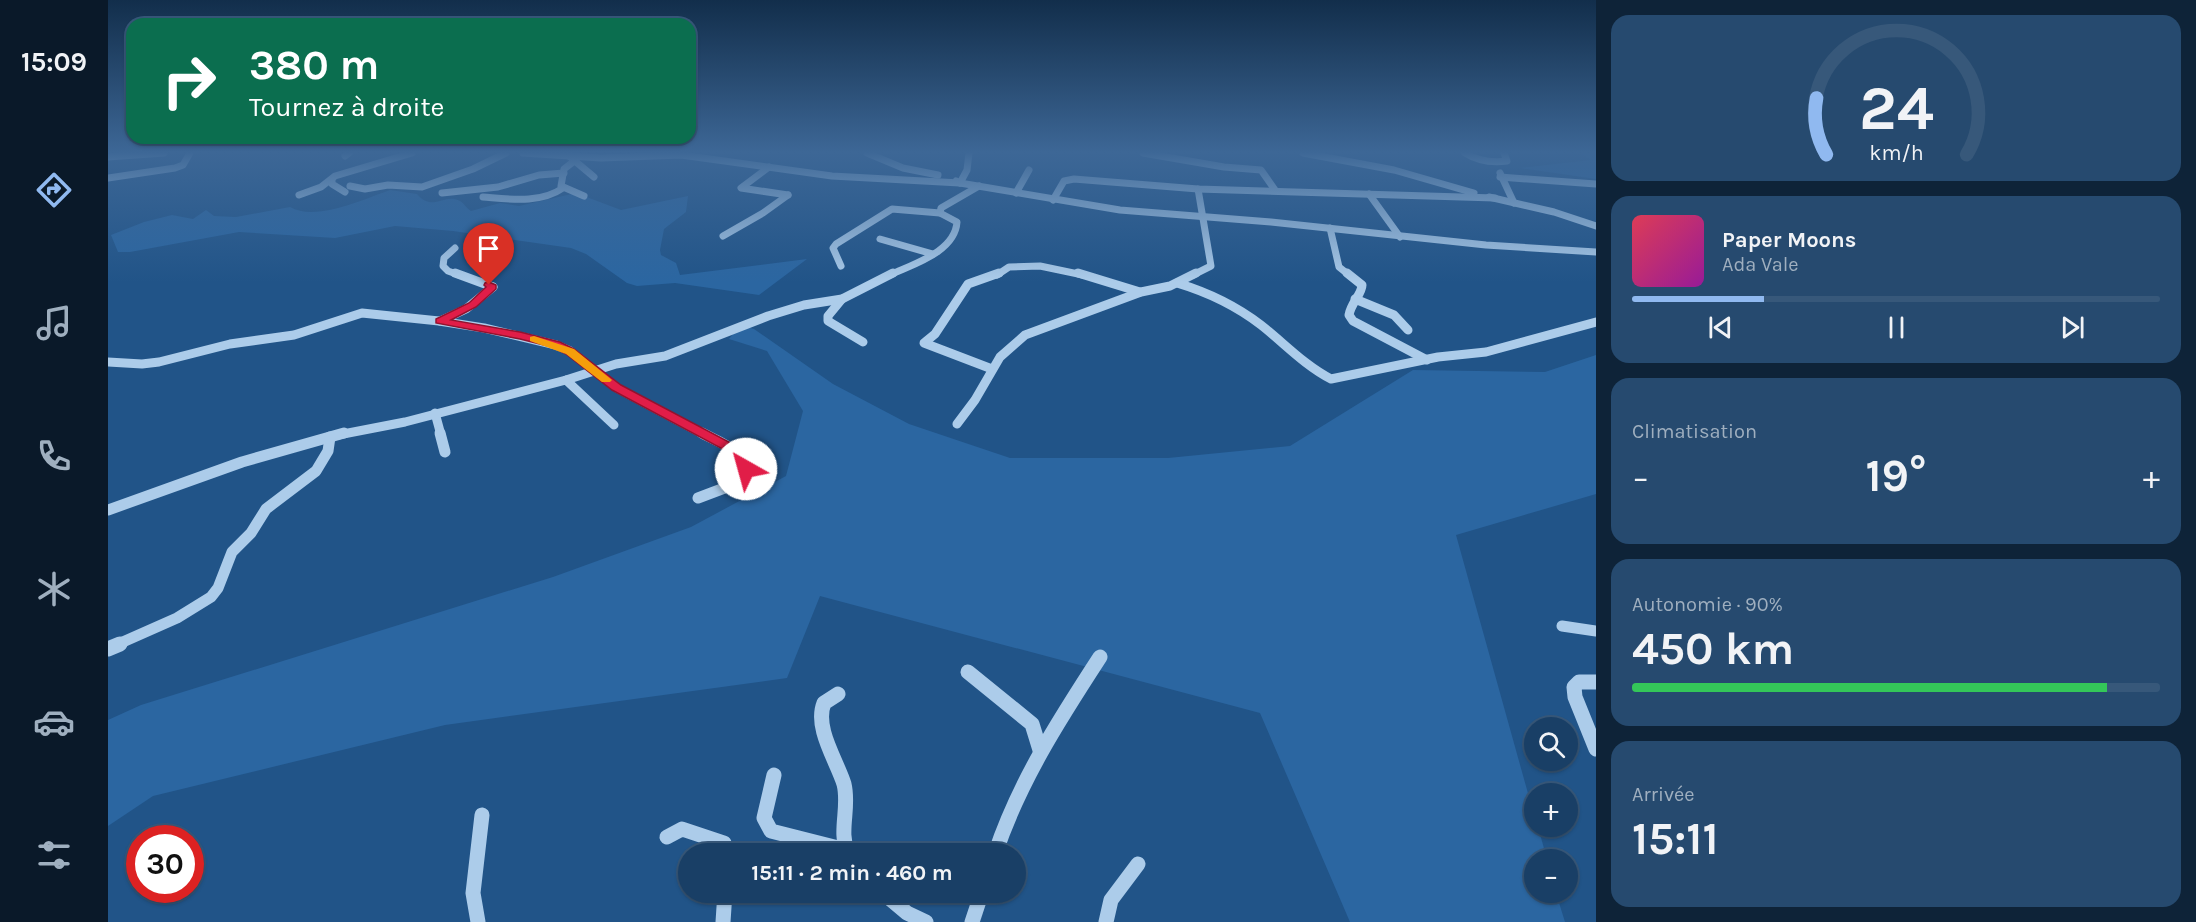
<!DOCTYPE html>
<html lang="fr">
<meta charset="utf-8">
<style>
body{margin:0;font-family:Karla,sans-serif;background:#264a6f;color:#f1f3f6;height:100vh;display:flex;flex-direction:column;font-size:22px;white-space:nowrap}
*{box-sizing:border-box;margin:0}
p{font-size:20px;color:#9fafbf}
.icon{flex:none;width:33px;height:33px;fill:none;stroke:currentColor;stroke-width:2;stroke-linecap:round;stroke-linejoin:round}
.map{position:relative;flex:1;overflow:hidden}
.side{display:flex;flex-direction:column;gap:15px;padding:15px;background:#0e2338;width:600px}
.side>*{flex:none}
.top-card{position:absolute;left:18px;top:18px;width:570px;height:126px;border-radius:18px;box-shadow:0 2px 4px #0004,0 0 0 2px #37587a;background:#0b6e4f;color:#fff;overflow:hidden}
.fabs{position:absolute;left:1416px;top:717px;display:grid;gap:12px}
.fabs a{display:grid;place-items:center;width:54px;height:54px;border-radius:50%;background:#193f66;box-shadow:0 2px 4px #0004,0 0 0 2px #37587a;font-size:30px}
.speed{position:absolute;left:18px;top:825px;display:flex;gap:12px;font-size:30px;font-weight:700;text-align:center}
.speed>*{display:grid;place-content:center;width:78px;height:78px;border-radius:50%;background:#193f66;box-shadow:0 2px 4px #0004,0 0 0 2px #37587a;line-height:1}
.speed .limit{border:9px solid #d22;background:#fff;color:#111}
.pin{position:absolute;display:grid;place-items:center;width:51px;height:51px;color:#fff;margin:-62px -26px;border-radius:50% 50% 50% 0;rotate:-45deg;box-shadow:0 0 6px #0007}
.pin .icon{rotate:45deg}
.me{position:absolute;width:66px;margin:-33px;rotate:322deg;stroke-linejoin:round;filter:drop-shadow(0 0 4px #0008)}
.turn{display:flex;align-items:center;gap:21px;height:126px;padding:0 24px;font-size:27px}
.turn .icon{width:78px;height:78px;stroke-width:2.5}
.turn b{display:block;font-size:42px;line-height:51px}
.big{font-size:45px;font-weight:700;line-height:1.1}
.side .card{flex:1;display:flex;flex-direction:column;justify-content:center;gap:9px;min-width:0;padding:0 21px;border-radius:18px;background:#264a6f}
.side .dial{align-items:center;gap:0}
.dial svg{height:156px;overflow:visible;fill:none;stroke:#37587a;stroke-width:7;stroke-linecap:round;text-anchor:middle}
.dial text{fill:#f1f3f6;stroke:none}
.song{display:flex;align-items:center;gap:18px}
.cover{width:72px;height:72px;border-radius:9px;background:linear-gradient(135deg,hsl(350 70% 55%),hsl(300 70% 35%))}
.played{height:6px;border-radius:3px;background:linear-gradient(90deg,#90b9f0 25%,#37587a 25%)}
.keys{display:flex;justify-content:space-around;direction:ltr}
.heat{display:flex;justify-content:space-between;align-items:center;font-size:33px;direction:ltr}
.charge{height:9px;border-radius:4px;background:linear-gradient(90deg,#34c759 90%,#37587a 0)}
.trip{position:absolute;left:570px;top:843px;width:348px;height:60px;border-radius:30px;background:#193f66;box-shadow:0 2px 4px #0004,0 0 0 2px #37587a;font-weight:700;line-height:60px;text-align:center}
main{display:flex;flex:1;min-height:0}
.dock{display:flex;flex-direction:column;width:108px;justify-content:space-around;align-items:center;background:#0a1929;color:#9fafbf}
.dock .icon{width:42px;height:42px}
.dock .on{color:#90b9f0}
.dock b{font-size:27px;color:#f1f3f6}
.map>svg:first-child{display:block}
</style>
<main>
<nav class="dock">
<b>15:09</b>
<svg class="icon on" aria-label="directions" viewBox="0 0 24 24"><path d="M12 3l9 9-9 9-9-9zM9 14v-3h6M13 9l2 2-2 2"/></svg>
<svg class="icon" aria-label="music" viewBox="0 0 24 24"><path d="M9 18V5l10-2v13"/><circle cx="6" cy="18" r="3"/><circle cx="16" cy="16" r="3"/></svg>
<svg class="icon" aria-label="phone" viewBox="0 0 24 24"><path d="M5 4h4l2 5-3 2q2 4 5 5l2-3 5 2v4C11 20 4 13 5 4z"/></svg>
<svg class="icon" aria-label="climate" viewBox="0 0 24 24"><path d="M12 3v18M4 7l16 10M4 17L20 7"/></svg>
<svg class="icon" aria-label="car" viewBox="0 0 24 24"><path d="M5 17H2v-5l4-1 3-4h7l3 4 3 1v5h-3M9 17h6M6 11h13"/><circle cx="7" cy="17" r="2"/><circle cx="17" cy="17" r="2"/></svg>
<svg class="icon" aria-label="filters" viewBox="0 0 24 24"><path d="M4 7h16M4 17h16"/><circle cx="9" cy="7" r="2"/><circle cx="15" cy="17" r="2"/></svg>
</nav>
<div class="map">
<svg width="1488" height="922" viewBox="0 0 1488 922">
<rect width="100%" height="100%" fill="#215488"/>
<g fill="#2b66a1">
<polygon points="1472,153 1488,153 1488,179 1412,168 1483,160"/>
<path d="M282 190 309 194C325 213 336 192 352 201 356 203 358 208 363 211L392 203 411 206 468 193 513 210 580 196 578 212 556 229 552 250 553 255 568 263 572 275 699 259 651 295 567 283 529 286 519 283 478 254 463 248 345 231 287 226 227 238 131 232 22 252H10L3 235 36 222 64 215 85 219 98 210 106 216 128 217 182 207C208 222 256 199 282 190Z"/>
<polygon points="632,325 646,329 725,384 801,424 902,458 1060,458 1182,446 1305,370 1437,372 1488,355 1488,494 1348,535 1426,815 1426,826 1430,827 1439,859 1426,860 1426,892 1448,893 1457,922 1242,922 1152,713 712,596 679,678 337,725 45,796 0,826 0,720 33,705 445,577 583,527 678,476 695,411 659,351 621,339"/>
</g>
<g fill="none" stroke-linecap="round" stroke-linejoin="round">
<g stroke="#acccea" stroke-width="7">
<polyline points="415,153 493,158 573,155 724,176 852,183 1012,210 1163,222 1378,245 1488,252"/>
<polyline points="759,153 795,168 830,175"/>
<polyline points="1035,153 1116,167 1153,170 1167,190"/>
<polyline points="1195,153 1286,170 1366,193"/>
<path d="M1357 153C1370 161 1384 163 1399 161L1396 153"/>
<polyline points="237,156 241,153"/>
<polyline points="461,156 486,177"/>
<polyline points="0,157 56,153"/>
<polyline points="465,162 456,169 453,186 476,196"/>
<polyline points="661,167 633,188 680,195"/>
<polyline points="1392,173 1406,203"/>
<polyline points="1392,177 1488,184"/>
<polyline points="0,178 67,168 75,165 82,153"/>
<polyline points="224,180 224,184 237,192"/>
<polyline points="848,181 852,183 859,170 861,153"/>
<polyline points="242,186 257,189 280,185 314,187 365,169 398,153"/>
<polyline points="334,193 390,187 431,175 456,173"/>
<polyline points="908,193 921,170"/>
<polyline points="1261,194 1292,237"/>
<polyline points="191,195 213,187 227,176 304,153"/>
<path d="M375 197C401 199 432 204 455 188"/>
<polyline points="1381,197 1446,212 1488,226"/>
<polyline points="945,200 956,181 966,179 1090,189 1387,198"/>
<polyline points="832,213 833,208 871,186"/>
<polyline points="1222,228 1231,267 1241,275"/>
<polyline points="615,236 655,213 680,195"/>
<polyline points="772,239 825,254"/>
<polyline points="347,248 336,258 335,266 340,271 351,275"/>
<path d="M733 266 725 248 728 244 784 209 832 213 849 222C847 252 805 264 782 275"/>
<polyline points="889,275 901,267 932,266 975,275"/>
<polyline points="1085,275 1103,266 1090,189"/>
</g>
<g stroke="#acccea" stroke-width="9">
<polyline points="347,273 385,287"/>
<polyline points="970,273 1032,292"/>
<path d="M1239 273 1254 285C1254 294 1243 303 1241 315L1245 321 1319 360"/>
<path d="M1069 283C1099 292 1127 305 1153 325 1176 343 1196 365 1223 379L1330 357 1378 352 1488 322"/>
<polyline points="734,299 720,316 720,321 755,342"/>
<polyline points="1247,299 1286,315 1300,330"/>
<polyline points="332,321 358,309 385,287"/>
<polyline points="0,362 34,364 51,362 122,344 186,335 254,313 331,321 376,328 448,345 462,351 509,388 597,435"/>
<polyline points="884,369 816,343 827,334 860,284 891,273"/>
<polyline points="458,380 506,425"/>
<polyline points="327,413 333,435"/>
<polyline points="849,424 867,400 892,357 917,335 1033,292 1062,286 1088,273"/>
<polyline points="230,435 297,422 458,380 508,364 557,356 660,316 696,305 734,299 785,273"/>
</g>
<g stroke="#acccea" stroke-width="11">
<polyline points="332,433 337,452"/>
<path d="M590 498 627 484 637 472C636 449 612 443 594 433"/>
<polyline points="0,510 134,462 236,433"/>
<polyline points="1454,626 1488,631"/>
<polyline points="8,645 69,618 103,597 110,588 124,552 143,533 158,509 208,471 220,451 222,437"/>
</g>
<g stroke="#acccea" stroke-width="15">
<polyline points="0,649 12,644"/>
<polyline points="860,672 924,724 932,750"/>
<polyline points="1488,682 1471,682 1466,687 1467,697 1488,749"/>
<path d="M730 694 716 703C706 728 729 761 736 784 742 808 730 831 740 854"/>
<polyline points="666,775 656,818 663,831 738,850"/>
<polyline points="559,837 574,829 616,843 617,854"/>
<path d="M887 854C911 782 951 720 992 657"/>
<polyline points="774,892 799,913 818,922"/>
<polyline points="370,922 365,893 374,815"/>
<polyline points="615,922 617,892"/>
<polyline points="864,922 874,892"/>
<polyline points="998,922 1003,900 1030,864"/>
</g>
</g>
<linearGradient id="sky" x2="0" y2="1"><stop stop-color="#122e4b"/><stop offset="0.54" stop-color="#3d6796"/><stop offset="1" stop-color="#3d6796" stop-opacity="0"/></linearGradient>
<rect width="1488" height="282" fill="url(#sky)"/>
<polygon fill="#e11d48" stroke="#92132f" stroke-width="1.5" points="381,282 388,285 388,289 368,307 343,320 412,332 452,342 466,349 513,385 636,450 645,469 643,472 633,472 626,455 504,390 458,354 444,347 412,339 328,323 328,319 361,303 378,287 376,285 377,283"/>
<polygon fill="#f59e0b" points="426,336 466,349 504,380 502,382 494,382 458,354 422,341 422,337"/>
</svg>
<div class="fabs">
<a><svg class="icon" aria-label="search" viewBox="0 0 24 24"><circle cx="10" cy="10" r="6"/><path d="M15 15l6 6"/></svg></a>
<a>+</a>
<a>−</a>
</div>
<div class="speed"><div class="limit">30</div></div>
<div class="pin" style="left:381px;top:285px;background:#d93025"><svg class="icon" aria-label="arrive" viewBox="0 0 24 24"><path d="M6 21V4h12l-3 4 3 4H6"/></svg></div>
<svg class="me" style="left:638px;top:469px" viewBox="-20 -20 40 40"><circle r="19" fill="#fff"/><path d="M0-13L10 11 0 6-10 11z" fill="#e11d48"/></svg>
<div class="trip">15:11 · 2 min · 460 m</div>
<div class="top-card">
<div class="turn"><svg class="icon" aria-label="right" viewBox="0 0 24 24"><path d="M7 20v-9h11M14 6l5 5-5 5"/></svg><div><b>380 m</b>Tournez à droite</div></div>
</div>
</div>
<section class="side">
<div class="card dial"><svg viewBox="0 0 100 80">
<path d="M14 69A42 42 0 1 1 86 69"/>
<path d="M14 69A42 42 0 0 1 9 40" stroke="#90b9f0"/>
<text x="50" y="56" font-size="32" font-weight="700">24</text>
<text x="50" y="72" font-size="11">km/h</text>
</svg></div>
<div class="card">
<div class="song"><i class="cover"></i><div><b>Paper Moons</b><p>Ada Vale</p></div></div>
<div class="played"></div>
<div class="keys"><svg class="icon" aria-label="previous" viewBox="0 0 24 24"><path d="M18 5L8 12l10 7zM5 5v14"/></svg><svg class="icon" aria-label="pause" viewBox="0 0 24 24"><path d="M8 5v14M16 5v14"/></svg><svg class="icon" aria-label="next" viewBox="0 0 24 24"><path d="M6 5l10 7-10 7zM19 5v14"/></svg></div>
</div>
<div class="card"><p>Climatisation</p>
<div class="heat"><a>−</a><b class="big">19°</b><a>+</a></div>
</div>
<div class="card"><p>Autonomie · 90%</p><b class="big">450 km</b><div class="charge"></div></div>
<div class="card"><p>Arrivée</p><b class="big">15:11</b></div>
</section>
</main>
